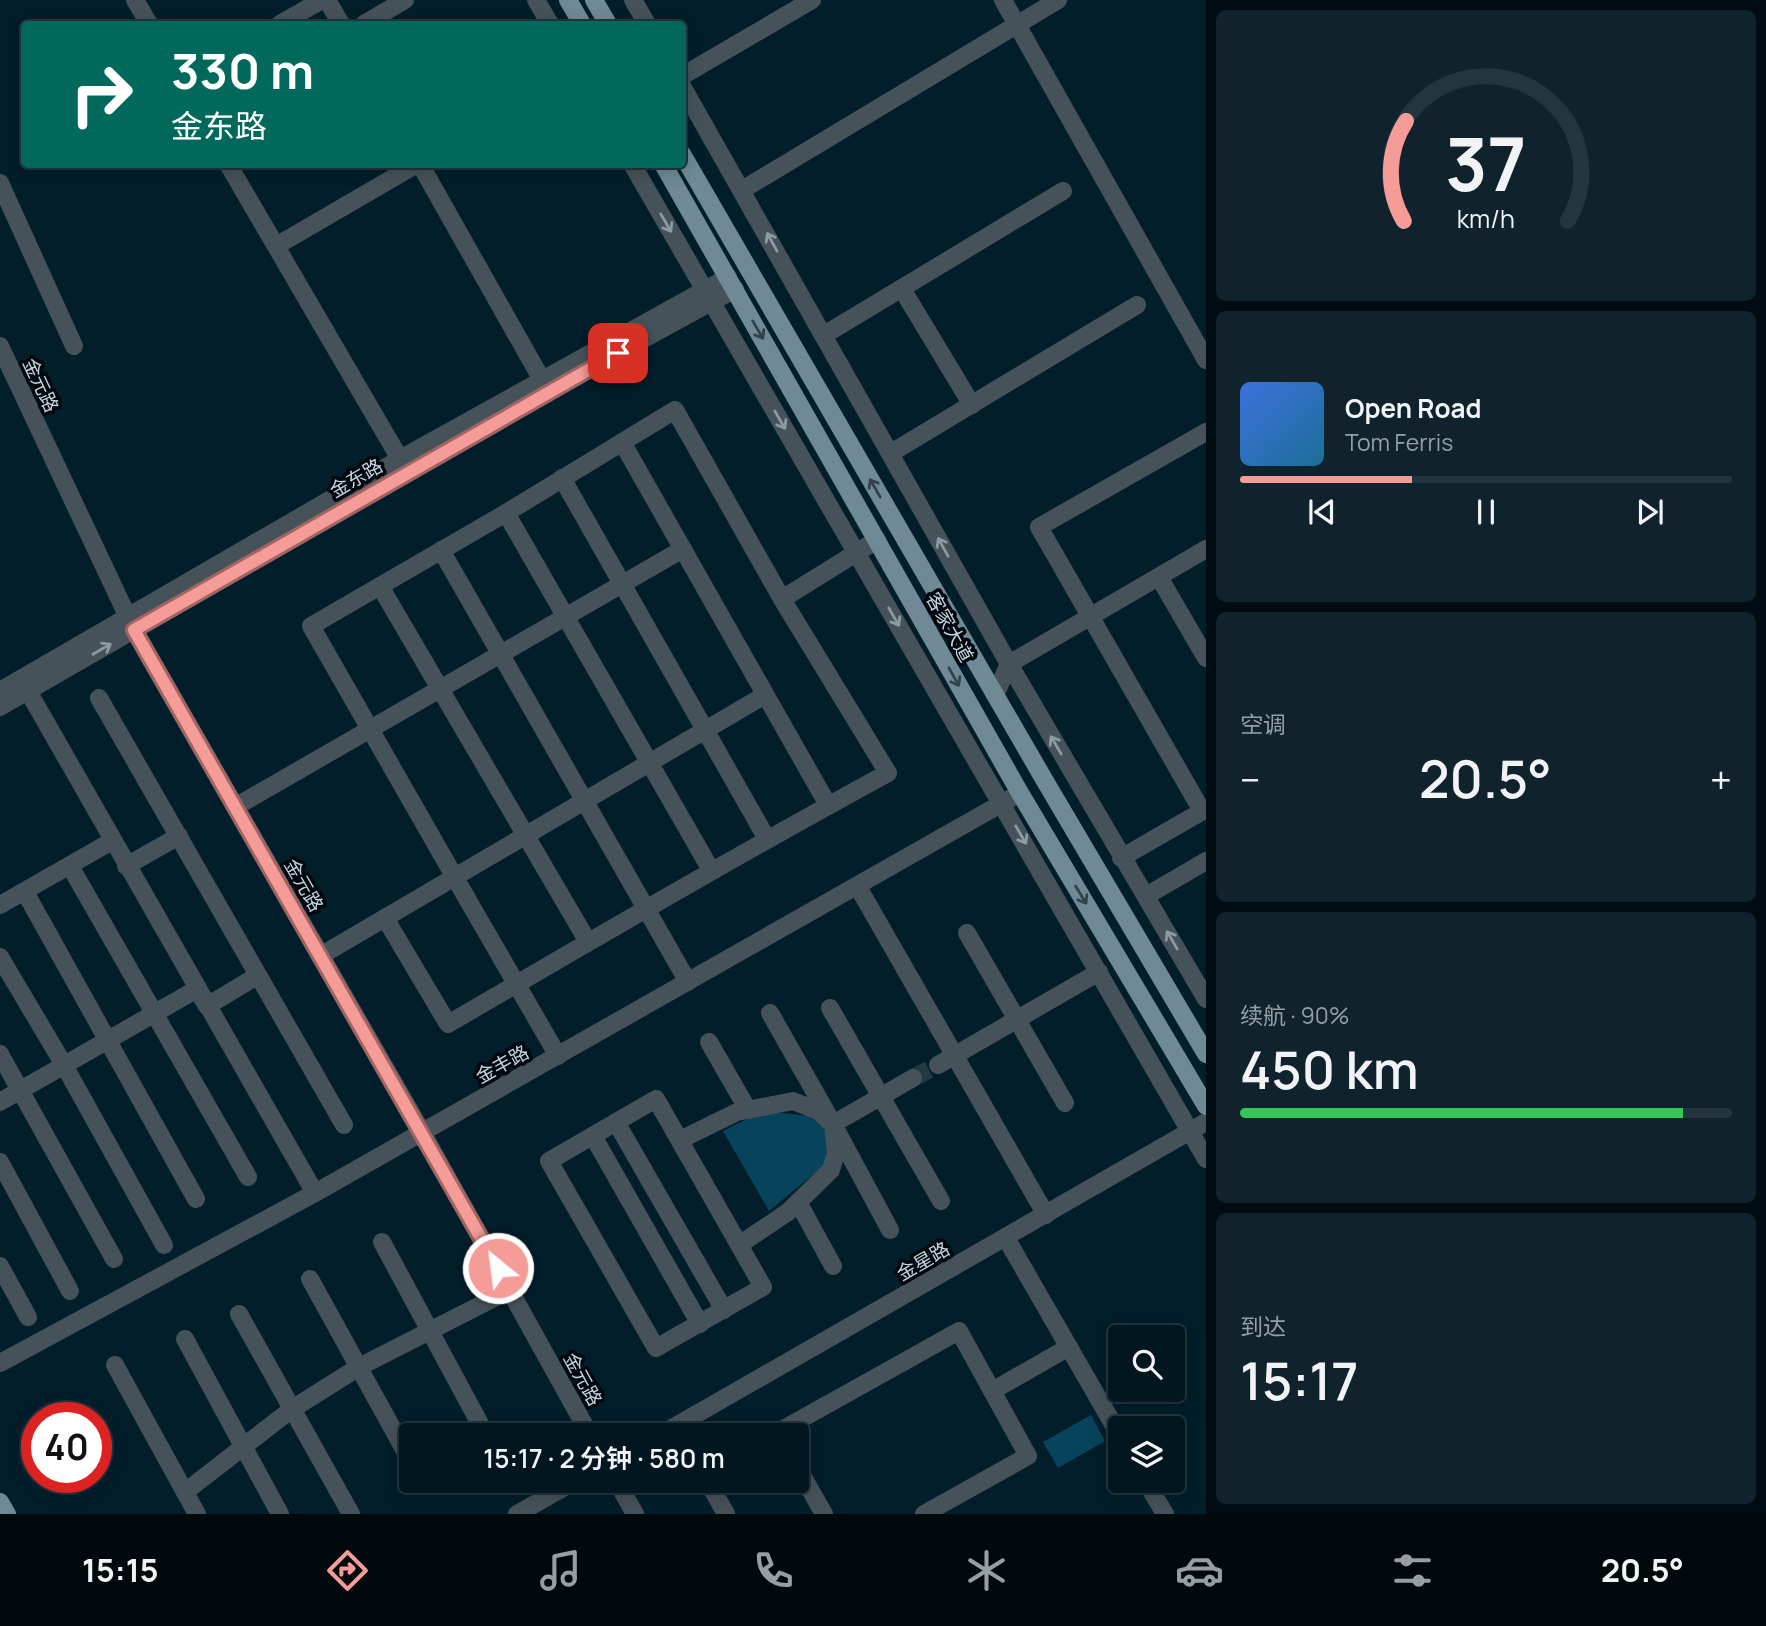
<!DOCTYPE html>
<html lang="zh">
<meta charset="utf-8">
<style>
body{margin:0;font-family:Manrope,"Noto Sans SC",sans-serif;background:#10232d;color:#f1f3f6;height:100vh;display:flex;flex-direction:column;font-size:26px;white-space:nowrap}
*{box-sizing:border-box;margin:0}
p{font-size:23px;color:#969fa5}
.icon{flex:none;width:38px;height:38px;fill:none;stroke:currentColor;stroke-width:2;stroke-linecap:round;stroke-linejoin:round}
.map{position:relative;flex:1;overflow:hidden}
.side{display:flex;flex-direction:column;gap:10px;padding:10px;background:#010c12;width:560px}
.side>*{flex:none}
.hud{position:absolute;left:21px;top:21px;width:665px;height:147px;border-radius:7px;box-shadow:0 4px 18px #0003,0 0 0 2px #23353e;background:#00695c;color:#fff;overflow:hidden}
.tools{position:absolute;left:1108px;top:1325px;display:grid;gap:14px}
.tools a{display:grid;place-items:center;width:77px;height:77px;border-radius:7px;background:#021620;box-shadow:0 4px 18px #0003,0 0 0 2px #23353e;font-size:35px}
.speed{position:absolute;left:21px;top:1402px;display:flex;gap:14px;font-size:35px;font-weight:700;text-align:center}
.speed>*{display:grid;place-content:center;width:91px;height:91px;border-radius:50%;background:#021620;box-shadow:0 4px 18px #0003,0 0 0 2px #23353e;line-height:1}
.speed .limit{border:10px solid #d22;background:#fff;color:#111}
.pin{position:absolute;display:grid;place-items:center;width:60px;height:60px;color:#fff;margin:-30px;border-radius:14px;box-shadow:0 4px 10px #0006}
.me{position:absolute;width:77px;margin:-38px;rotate:331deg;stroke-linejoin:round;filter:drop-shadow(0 0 5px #0008)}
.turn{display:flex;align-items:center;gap:24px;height:147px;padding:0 35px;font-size:32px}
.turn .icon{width:91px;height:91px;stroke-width:2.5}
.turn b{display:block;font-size:49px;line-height:60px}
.big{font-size:52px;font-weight:600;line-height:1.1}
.side .widget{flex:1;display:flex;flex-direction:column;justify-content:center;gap:10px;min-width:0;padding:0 24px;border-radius:10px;background:#10232d}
.side .dial{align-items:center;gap:0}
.dial svg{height:182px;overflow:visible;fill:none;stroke:#23353e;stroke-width:7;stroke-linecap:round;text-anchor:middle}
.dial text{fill:#f1f3f6;stroke:none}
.song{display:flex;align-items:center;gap:21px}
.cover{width:84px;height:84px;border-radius:10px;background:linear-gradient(135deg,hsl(220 70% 55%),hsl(200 70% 35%))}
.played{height:7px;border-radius:4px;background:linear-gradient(90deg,#f59b98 35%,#23353e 35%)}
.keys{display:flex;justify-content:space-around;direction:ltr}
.heat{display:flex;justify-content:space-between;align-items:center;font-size:38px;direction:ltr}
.charge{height:10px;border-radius:5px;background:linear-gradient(90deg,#34c759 90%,#23353e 0)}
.trip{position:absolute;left:399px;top:1423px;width:410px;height:70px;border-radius:7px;background:#021620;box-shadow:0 4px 18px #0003,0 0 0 2px #23353e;font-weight:600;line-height:70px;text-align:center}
.tab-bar{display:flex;height:112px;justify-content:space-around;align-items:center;background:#01090d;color:#969fa5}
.tab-bar .icon{width:49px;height:49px}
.tab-bar .current{color:#f59b98}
.tab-bar b{font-size:32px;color:#f1f3f6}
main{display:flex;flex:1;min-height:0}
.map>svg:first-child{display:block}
</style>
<main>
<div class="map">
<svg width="1206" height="1514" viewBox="0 0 1206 1514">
<rect width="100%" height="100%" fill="#021e2b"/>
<g fill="#07435b">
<polygon points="775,1112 808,1116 824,1127 828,1146 826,1164 769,1211 723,1131 747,1119"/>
<polygon points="1091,1415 1105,1441 1058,1468 1043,1442"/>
</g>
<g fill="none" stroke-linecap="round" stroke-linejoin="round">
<polyline stroke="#1f3a46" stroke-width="18" stroke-dasharray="18 9" stroke-linecap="butt" points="913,1078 938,1065"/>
<g stroke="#465259" stroke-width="18">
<polyline points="135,0 149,24"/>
<polyline points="327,0 341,24"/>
<polyline points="536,0 550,24"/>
<polyline points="633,0 647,24"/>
<polyline points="1003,0 1206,360"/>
<polyline points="280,24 322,0"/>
<polyline points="364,24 405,0"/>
<polyline points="682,76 812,0"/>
<polyline points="682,86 1009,664 1206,999"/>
<polyline points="228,164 400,459"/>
<polyline points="420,164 542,380"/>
<polyline points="632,164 1206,1159"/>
<polyline points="0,183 74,346"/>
<polyline points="742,190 1058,0"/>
<polyline points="276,246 417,164"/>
<polyline points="902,289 972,405"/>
<polyline points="824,335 1063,191"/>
<polyline points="0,346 134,630 422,1132 590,1435"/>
<polyline points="622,442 828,805"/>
<polyline points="891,453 1137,305"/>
<polyline points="562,478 767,839"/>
<polyline points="506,513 711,870"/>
<polyline points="441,550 688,982"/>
<polyline points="1159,577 1206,658"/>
<polyline points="380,586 588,942"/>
<polyline points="782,599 877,540"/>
<polyline points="0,691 400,459 728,277"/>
<polyline points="28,691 315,1193"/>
<polyline points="995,695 1009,664 1206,549"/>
<polyline points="99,698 344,1125"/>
<polyline points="0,707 548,391 735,289"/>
<polyline points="235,807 683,549"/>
<polyline points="1202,811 1039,527 1206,432"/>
<polyline points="1121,858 1206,809"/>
<polyline points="70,866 248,1177"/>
<polyline points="126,866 179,836"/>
<polyline points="858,887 1046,1215"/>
<polyline points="25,892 196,1199"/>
<polyline points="1146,896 1206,861"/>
<polyline points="0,905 112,841"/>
<path d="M385 918 448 1024C594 939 739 854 888 773L782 599 675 410 506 513 311 626C393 770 475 913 558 1056"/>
<polyline points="967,933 1065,1103"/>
<polyline points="320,956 765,695"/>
<polyline points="0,957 64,1065 164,1245"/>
<polyline points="830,1008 941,1201"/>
<polyline points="770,1013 833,1124 890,1230"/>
<polyline points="709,1042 748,1110"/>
<polyline points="0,1054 114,1259"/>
<polyline points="938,1065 1099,972"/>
<polygon points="656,1099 763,1287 656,1348 549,1161"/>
<polyline points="0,1102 197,989 207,1006 257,976"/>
<polyline points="616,1122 724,1310"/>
<polyline points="593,1136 700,1324"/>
<polyline points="680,1140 737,1112 793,1101 818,1111 828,1120"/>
<polyline points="0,1162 70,1291"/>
<polyline points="798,1202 833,1266"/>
<polyline points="1006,1238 1120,1436"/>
<polyline points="382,1242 486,1435"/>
<polyline points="739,1245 788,1212 831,1170 836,1153 833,1124 913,1078"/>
<polyline points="0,1266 28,1317"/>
<polyline points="310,1279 411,1462"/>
<polyline points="239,1314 351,1514"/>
<polyline points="185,1339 280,1514"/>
<polyline points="0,1363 315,1193 1020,793"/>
<polyline points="115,1365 197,1514"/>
<polyline points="992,1391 1069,1347"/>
<polyline points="660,1435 1206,1122"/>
<polyline points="780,1435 778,1432 959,1331 1028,1456 924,1514"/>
<polyline points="796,1465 824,1514"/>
<polyline points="421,1480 424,1486"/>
<polyline points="616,1480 635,1514"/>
<polyline points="707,1480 726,1514"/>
<polyline points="1145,1480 1165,1514"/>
<polyline points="185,1492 292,1409 359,1367 510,1290"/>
<polyline points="517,1514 577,1480"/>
</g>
<g stroke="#6f8997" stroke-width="18">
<polyline points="568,0 582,24"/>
<polyline points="594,0 608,24"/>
<polyline points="682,154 1045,781 1206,1054"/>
<polyline points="663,164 1020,793 1206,1106"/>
<polyline points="0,1502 7,1514"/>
</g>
</g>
<defs><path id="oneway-shaft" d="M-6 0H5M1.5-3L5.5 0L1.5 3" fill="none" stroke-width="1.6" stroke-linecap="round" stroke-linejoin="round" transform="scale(1.75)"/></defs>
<g stroke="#8c9ba3">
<use href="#oneway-shaft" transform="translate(666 223) rotate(60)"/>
<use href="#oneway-shaft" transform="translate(772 242) rotate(-119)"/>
<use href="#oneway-shaft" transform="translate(780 420) rotate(60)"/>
<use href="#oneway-shaft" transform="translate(943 547) rotate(-119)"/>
<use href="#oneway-shaft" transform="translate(894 617) rotate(60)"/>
<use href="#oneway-shaft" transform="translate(102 649) rotate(-30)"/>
<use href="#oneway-shaft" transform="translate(1056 745) rotate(-120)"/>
<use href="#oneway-shaft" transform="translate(1021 835) rotate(60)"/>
<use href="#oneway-shaft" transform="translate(1172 940) rotate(-120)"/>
</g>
<g stroke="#32424b">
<use href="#oneway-shaft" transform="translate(758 330) rotate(60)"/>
<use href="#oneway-shaft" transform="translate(875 488) rotate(-120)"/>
<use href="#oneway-shaft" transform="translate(954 677) rotate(61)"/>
<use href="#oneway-shaft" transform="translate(1081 895) rotate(59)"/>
</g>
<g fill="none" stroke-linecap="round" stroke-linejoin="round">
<defs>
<polyline id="route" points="498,1268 134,630 618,353"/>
</defs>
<use href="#route" stroke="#9f6563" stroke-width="18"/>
<use href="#route" stroke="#f59b98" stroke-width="12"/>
</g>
<g text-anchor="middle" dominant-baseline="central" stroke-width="7" stroke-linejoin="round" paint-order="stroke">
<g font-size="19" fill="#c6d6df" stroke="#01070c">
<text transform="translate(41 385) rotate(65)">金元路</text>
<text transform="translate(356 478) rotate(-30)">金东路</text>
<text transform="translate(950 627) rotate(61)">客家大道</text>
<text transform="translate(304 885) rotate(60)">金元路</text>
<text transform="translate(502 1064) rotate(-29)">金丰路</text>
<text transform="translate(923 1261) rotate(-30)">金星路</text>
<text transform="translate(583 1379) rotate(61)">金元路</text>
</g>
</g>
</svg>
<div class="tools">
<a><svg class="icon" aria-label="search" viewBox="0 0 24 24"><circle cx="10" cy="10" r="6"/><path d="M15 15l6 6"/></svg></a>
<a><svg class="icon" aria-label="layers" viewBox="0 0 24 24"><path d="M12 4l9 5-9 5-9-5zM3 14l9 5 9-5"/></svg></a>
</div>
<div class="speed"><div class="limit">40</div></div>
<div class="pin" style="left:618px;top:353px;background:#d93025"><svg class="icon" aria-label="arrive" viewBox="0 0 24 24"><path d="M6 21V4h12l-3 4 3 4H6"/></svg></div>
<svg class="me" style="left:498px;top:1268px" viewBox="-20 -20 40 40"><circle r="17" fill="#f59b98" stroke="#fff" stroke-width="3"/><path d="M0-11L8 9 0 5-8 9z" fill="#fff"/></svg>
<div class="trip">15:17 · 2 分钟 · 580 m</div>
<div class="hud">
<div class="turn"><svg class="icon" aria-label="right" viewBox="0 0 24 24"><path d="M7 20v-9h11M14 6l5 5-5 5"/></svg><div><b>330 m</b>金东路</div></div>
</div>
</div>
<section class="side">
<div class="widget dial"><svg viewBox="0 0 100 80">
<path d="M14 69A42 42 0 1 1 86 69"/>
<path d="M14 69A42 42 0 0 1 15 25" stroke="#f59b98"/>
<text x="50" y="56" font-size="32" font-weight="700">37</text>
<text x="50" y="72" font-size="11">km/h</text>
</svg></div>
<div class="widget">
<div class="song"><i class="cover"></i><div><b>Open Road</b><p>Tom Ferris</p></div></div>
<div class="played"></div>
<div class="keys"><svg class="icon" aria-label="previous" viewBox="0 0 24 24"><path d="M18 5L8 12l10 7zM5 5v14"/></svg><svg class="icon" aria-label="pause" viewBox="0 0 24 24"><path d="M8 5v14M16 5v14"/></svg><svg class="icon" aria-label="next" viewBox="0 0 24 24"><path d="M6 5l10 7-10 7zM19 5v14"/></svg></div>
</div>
<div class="widget"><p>空调</p>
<div class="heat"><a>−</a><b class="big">20.5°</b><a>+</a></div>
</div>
<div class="widget"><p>续航 · 90%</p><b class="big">450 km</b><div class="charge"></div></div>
<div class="widget"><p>到达</p><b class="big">15:17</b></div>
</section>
</main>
<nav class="tab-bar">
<b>15:15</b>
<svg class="icon current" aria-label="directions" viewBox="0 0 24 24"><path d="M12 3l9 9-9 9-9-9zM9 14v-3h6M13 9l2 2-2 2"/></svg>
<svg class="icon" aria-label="music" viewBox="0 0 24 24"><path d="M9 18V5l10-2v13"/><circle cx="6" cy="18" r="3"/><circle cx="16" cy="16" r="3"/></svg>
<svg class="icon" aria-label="phone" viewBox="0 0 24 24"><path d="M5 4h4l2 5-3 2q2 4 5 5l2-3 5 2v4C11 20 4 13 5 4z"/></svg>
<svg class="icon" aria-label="climate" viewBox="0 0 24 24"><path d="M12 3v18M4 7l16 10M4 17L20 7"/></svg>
<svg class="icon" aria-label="car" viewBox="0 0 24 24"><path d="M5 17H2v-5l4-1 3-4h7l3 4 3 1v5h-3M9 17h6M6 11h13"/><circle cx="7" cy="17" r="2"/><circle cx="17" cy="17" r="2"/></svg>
<svg class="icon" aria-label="filters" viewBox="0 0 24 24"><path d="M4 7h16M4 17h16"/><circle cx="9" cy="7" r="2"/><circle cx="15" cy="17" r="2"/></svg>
<b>20.5°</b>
</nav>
